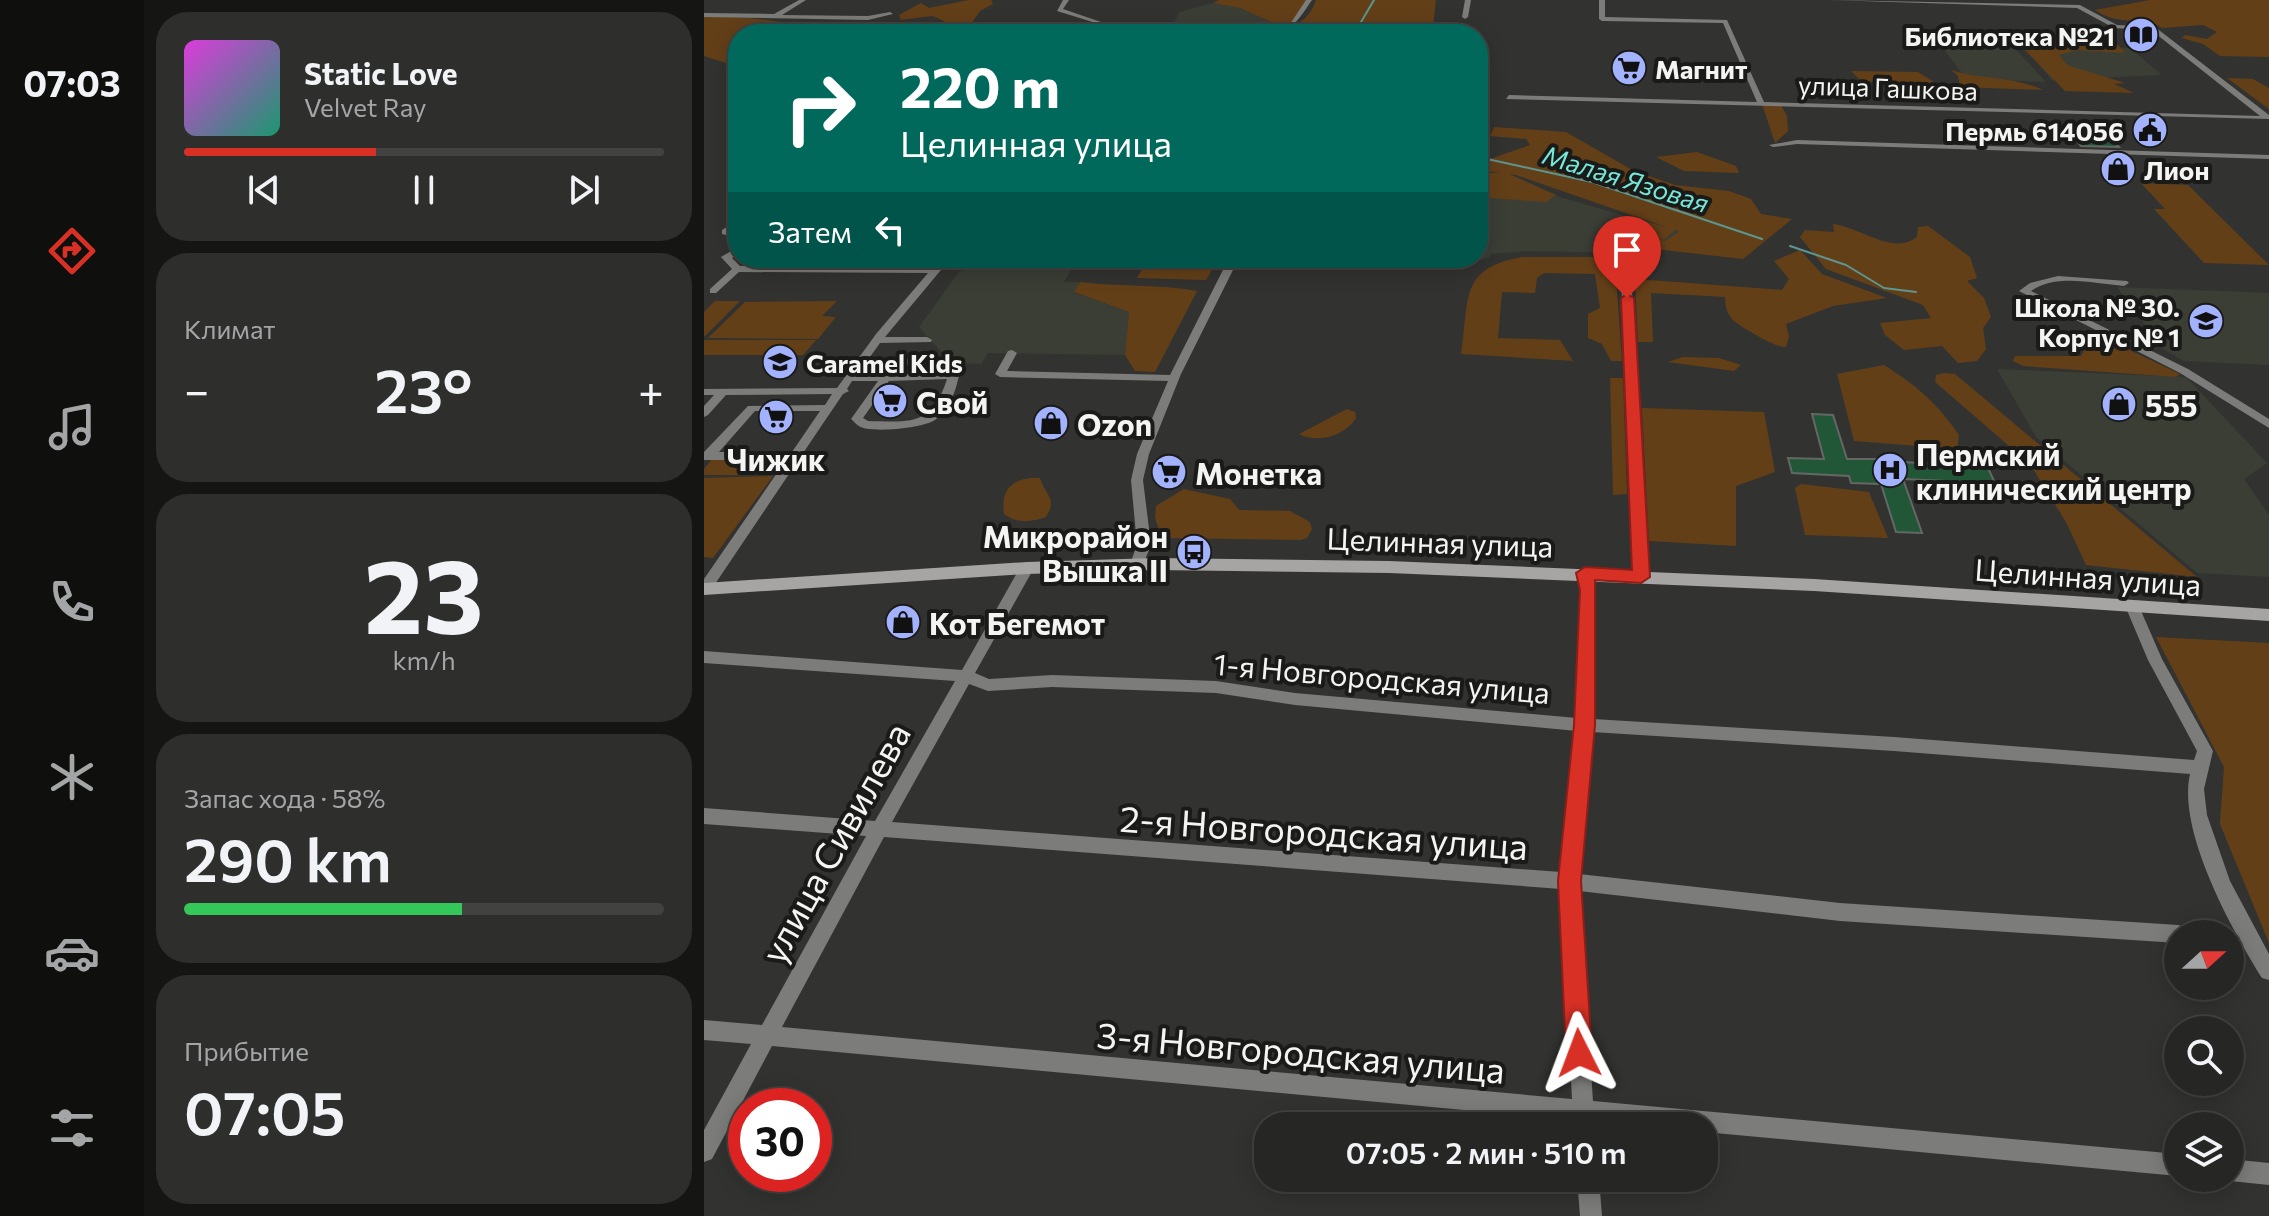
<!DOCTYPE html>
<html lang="ru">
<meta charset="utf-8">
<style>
body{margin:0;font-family:Commissioner,sans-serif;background:#2e2e2c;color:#f1f3f6;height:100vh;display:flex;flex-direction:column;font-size:30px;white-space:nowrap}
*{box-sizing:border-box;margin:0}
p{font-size:26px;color:#a4a5a6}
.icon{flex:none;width:44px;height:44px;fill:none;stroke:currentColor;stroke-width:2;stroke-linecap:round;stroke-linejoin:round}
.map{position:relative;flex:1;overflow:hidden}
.drawer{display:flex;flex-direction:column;gap:12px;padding:12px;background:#151514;width:560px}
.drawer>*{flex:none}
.hud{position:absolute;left:24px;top:24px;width:760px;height:244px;border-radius:32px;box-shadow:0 4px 20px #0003,0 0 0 2px #424341;background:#00695c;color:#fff;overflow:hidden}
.needle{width:52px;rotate:69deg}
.tools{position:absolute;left:1460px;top:920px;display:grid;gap:16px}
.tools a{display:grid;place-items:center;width:80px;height:80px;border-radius:50%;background:#262624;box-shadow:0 4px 20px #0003,0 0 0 2px #424341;font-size:40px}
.speed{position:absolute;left:24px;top:1088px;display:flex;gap:16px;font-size:40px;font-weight:700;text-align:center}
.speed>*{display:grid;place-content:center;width:104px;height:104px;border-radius:50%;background:#262624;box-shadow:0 4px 20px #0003,0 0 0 2px #424341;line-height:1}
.speed .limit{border:12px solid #d22;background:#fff;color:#111}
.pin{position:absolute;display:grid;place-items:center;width:68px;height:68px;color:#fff;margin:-82px -34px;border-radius:50% 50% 50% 0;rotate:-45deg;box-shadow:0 0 8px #0007}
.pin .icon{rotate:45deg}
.me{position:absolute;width:88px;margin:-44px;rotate:357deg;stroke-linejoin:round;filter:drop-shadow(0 0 6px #0008)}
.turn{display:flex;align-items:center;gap:28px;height:168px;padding:0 40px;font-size:36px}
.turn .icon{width:104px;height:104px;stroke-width:2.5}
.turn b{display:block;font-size:56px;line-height:68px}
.then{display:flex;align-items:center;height:76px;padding:0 40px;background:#0003;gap:16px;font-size:30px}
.big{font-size:60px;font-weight:600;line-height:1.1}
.drawer .widget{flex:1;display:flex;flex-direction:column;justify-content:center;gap:12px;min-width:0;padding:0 28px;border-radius:32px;background:#2e2e2c}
.drawer .dial{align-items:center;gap:0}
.dial b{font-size:104px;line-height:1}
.song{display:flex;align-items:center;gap:24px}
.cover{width:96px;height:96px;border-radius:12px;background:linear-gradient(135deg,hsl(300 70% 55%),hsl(160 70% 35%))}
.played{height:8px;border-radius:4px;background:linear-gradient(90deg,#d93025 40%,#424341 40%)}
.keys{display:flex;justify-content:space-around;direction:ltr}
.heat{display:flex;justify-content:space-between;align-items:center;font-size:44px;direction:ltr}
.charge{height:12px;border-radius:6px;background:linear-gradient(90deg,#34c759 58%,#424341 0)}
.trip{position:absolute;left:550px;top:1112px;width:464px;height:80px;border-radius:32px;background:#262624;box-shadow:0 4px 20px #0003,0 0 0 2px #424341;font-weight:600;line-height:80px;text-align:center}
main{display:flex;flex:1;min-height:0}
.dock{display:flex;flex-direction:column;width:144px;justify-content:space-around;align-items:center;background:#0f0f0e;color:#a4a5a6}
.dock .icon{width:56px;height:56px}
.dock .on{color:#d93025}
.dock b{font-size:36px;color:#f1f3f6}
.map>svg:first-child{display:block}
</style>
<main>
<nav class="dock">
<b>07:03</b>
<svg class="icon on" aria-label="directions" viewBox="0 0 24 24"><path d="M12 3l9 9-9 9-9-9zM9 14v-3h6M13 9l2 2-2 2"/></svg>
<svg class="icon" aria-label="music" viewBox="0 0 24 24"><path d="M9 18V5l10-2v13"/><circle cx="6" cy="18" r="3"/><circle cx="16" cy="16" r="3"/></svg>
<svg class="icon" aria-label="phone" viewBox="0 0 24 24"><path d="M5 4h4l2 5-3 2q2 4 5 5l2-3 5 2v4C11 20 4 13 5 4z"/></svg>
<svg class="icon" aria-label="climate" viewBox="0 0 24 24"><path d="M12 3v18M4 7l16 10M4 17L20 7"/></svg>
<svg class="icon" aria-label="car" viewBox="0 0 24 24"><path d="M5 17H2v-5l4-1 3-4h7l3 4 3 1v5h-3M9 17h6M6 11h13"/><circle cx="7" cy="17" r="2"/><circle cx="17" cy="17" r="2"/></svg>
<svg class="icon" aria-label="filters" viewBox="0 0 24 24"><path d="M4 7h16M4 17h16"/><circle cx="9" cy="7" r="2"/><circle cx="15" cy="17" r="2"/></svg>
</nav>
<section class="drawer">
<div class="widget">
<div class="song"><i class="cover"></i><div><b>Static Love</b><p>Velvet Ray</p></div></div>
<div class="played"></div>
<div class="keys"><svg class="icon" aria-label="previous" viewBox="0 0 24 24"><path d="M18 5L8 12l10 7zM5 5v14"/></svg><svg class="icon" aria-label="pause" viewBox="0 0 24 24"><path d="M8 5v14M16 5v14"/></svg><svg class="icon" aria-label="next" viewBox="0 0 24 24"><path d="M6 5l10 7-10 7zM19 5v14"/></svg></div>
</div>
<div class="widget"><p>Климат</p>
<div class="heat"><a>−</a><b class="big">23°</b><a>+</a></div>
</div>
<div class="widget dial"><b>23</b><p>km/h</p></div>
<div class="widget"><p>Запас хода · 58%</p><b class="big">290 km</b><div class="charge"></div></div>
<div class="widget"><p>Прибытие</p><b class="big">07:05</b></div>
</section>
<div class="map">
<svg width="1565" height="1216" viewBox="0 0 1565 1216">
<rect width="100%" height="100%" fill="#323330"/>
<g fill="#3a3e35">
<polygon points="509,3 536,8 571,24 536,34 487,34 469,25 475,12"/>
<polygon points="1266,43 1307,44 1342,82 1262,79 1237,45"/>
<polygon points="1317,44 1426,48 1458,75 1348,80"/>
<polygon points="774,172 808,175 856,197 979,233 971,249 927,247 927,253 823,251 786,254 786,257 757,265 670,265 670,258 774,258"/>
<polygon points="285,258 374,258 360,282 376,282 371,293 425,312 421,355 284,353 277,364 247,363 215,327 255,272"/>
<polygon points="1413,287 1565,293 1565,365 1480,361 1459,349"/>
<polygon points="1293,369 1482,377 1563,463 1540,479 1565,515 1565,577 1493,573 1332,437"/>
</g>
<g fill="#633f18">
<polygon points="265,0 287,0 289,4 276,11 260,34 243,34 238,28 240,21 228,16 197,20 195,15 217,3 225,8"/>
<polygon points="515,0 602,0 593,19 578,27 536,8 509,3"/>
<path d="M612 0H732L729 27 736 34H570C590 27 605 21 612 0Z"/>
<path d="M1446 0H1565V57L1516 56 1499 44 1478 38 1481 35 1503 39 1513 32 1499 25 1458 28C1440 14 1417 28 1391 10Z"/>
<path d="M0 17C39 17 75 17 111 34H34V67L0 56Z"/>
<polygon points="1315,37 1414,45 1421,53 1372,50 1355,55 1363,65 1421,83 1410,84 1430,93 1361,91 1313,42"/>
<path d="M1247 70C1278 80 1310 76 1339 90L1256 87 1254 76Z"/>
<polygon points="1147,71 1214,72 1233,84 1157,81"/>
<polygon points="1523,78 1549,79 1565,88 1565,109"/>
<polygon points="1058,104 1076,104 1083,116 1084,131 1071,143"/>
<polygon points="790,127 862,132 930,171 971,185 1025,191 1047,199 1057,214 1088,219 1039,259 933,247 930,240 936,234 961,241 975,232 971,230 960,240 926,229 937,220 962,227 812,175 805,174 852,195 842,202 774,197 774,172 796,173 774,169 777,162 826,145 822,139 786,136"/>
<polygon points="993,152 1032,166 1035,173 980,171 952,157"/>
<polygon points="1437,183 1484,185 1565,265 1500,263 1450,209 1461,209"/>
<path d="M1129 224C1156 227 1189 256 1213 237L1214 227 1224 226 1266 257 1273 278 1263 281 1280 298 1287 317 1279 328 1282 349 1273 361 1254 363 1238 346 1200 350 1181 335 1176 323 1227 318 1219 305 1122 269 1096 237 1101 230 1130 232Z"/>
<path d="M1096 250 1118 274 1183 298 1129 306 1082 324 1085 337 1082 347C1072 348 1039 328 1030 321 1023 315 1021 305 1021 297L947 293 949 342H934L931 279 1078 290 1085 279 1070 261Z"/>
<path d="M819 257H893L911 264 918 361H907L898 344 884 338V314L896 308 891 274 840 273 833 278 831 293 798 292 794 338 856 340 869 361 757 354C766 299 754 268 819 257Z"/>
<polygon points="445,258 515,258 502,280 433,278"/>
<path d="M376 282C415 287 455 284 493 291L451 372 431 371 421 355 425 312 370 292Z"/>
<polygon points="11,301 36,301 0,337 0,312"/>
<polygon points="133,301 118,316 132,317 114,339 4,338 41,302"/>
<polygon points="1387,338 1400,338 1476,374 1472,377 1319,366 1309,361 1311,356 1377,356"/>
<polygon points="0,340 112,340 99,355 0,355"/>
<polygon points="979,357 1015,358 1037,365 1030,371 964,362"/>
<path d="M1180 365C1214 387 1232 402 1255 435L1253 449 1150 441 1133 374Z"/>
<polygon points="1240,373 1251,374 1493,577 1382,565 1362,522 1326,464 1231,382 1232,375"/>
<polygon points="906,378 919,378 923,494 909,495"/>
<polygon points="938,408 1060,412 1071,472 1032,486 1032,546 945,541"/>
<path d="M643 409 651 412 652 418C641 436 613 444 595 434Z"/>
<polygon points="9,458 64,458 50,475 0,475 0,469"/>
<polygon points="69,476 9,558 0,557 0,478"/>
<path d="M326 478H336C341 496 354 497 342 517 327 522 313 524 300 514 297 492 305 481 326 478Z"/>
<polygon points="1097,484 1165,492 1184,538 1101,535 1091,488"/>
<polygon points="480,489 526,499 535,510 586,511 606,522 608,529 603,538 596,540 458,538 451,518 452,506"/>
<polygon points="1452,637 1565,643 1565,943 1516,824 1520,767"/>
</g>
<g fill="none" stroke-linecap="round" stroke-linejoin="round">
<g stroke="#5c9690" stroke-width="2">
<polyline points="670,0 657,22 677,34"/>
<polyline points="774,157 888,182 1058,239"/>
<polyline points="1086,246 1142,265 1180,288 1212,292"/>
</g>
</g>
<g fill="#215637" stroke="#646865" stroke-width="2">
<polygon points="1368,134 1404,136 1415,147 1377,146"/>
<polygon points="1108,414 1129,415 1143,459 1196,459 1197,462 1283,466 1291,483 1199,479 1218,533 1192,532 1177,484 1147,483 1145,476 1088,473 1084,458 1120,459"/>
</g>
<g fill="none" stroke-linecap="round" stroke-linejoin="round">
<g fill="#7c7c7a" fill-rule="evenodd">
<polygon points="95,0 102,0 78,15 164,16 186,12 189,14 164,20 0,17 0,13 70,14"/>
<polygon points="359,0 365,0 359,9 400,23 395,24 353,11"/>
<path d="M602 0H608C595 19 587 34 562 34L586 24Z"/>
<polygon points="761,0 767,0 764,17 761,19 758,17"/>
<polygon points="895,0 901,0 901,17 1023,20 1060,102 1556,116 1447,30 1410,28 1373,8 1124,0 1376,5 1413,25 1451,27 1565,115 1565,119 802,99 805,95 1053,102 1019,23 898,21 895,19"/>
<polygon points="277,30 280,32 278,34 271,34"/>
<polygon points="1093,140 1565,155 1565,159 1093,144 1069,147 1065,145"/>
<polygon points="34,220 34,227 28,231 34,232 34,238 18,234 18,230"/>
<path d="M34 247V254L28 258 36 266 229 267 237 258H247L181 337H223L228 340 227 342 176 343 153 375 178 374 188 360 192 359H241L245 360V364L195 365 189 374 250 373 255 376C251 392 246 410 231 420 219 428 170 433 157 427 153 426 150 421 147 419L174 381H148L143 389 145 391 139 394 120 422 5 593 0 594V579L82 460H0V452L44 406 121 405 128 394 22 395 4 415 0 417V406L10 395H0V389L133 388 172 334 224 273 35 272 12 293H6V289L28 269 17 257ZM243 379C228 426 207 422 164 421L159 418 185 381ZM51 411H116L88 452H15Z"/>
<polygon points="921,253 926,256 944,577 937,582 930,577 916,256"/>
<polygon points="525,258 535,258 477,374 445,454 439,480 447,545 438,567 428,567 426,564 433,545 427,480 433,454 464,381 296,377 291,374 304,351 308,350 313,353 303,371 466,375"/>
<path d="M1354 276 1423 281 1425 283 1420 286C1391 284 1353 273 1327 291L1484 369 1565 419V428L1476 373 1315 291 1326 283Z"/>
<path d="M323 563 330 568 271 673 285 679 348 675 512 681 591 693 873 718 878 590 874 573 881 568 888 573 892 590 889 719 1190 737 1490 760 1493 751 1444 660 1422 608 1424 604H1434L1458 659 1509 751 1500 789 1503 815 1526 881 1565 954V980L1558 978C1528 930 1473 831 1486 774L1190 751 888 732 875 874 1136 903 1474 925 1481 927 1483 934H1474V943L1136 921 875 891 889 1101 1474 1154V1176L1000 1132V1126H934L890 1122V1126H870L869 1120 68 1046 8 1159 0 1162V1130L47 1044 0 1040V1020L58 1025 162 836 0 824V808L171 821 251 681 0 663V651L258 670 318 564ZM265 684 284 691 348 687 512 693 591 705 873 731 857 872 188 822ZM180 837 857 889 868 1099 78 1027Z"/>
<polygon points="1526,1159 1565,1163 1565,1185 1526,1181 1519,1178 1526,1178"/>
<polygon points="873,1178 895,1178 898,1216 876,1216"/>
</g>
<polygon fill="#a6a5a3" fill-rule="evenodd" points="451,558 685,561 1110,579 1565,609 1565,621 1110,591 685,573 451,570 323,574 0,595 0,583 323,562"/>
</g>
<polygon fill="#d93025" stroke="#8d1f18" stroke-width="2" points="923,294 930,298 946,577 937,583 891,580 891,725 877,881 888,1053 884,1063 875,1066 866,1063 862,1053 854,881 870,725 876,590 872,573 881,567 928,570 917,298"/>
<defs>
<symbol id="library-disc" viewBox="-11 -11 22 22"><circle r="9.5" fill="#a3b2fd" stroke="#1a1a19"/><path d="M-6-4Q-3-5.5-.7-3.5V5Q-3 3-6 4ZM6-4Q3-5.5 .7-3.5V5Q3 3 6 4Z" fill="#111"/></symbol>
<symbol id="supermarket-disc" viewBox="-11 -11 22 22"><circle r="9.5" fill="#a3b2fd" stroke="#1a1a19"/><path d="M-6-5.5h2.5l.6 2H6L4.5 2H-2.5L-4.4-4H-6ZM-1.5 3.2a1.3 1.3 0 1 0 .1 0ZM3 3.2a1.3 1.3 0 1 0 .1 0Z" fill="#111"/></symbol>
<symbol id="civic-disc" viewBox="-11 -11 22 22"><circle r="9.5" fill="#a3b2fd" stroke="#1a1a19"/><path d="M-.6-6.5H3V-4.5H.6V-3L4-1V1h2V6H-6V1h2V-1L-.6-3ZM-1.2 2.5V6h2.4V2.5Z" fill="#111"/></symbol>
<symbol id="shop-disc" viewBox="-11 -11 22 22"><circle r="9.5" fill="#a3b2fd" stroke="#1a1a19"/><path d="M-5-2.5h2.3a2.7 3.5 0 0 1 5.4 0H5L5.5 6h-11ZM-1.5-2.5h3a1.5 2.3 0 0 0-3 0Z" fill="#111"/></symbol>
<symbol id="school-disc" viewBox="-11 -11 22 22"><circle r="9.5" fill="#a3b2fd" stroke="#1a1a19"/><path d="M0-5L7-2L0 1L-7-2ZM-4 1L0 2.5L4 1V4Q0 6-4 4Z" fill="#111"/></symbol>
<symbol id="hospital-disc" viewBox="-11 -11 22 22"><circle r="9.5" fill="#a3b2fd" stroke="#1a1a19"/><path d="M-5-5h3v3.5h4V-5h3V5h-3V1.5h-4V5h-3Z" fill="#111"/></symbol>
<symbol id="bus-disc" viewBox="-11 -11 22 22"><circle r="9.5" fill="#a3b2fd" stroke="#1a1a19"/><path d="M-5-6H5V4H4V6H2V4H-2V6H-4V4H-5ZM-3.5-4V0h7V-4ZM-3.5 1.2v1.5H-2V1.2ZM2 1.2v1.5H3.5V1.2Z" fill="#111"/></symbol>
</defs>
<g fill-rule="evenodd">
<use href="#library-disc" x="1417" y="15" width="40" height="40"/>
<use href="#supermarket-disc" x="905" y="48" width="40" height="40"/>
<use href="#civic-disc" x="1426" y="110" width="40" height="40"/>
<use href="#shop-disc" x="1394" y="149" width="40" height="40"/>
<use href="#school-disc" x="1482" y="301" width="40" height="40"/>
<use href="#school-disc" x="56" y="342" width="40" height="40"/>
<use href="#supermarket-disc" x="166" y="381" width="40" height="40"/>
<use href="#shop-disc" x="1395" y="384" width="40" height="40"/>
<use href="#supermarket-disc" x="52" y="397" width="40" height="40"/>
<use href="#shop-disc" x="327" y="403" width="40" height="40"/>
<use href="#hospital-disc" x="1166" y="450" width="40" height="40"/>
<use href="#supermarket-disc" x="445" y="452" width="40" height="40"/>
<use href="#bus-disc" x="470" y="532" width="40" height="40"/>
<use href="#shop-disc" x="179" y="602" width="40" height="40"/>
</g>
<g text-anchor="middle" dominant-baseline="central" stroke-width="8" stroke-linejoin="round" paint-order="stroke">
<g font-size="26" font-weight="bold" fill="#f4f4f3" stroke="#1a1a19" text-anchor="end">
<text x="1411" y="35">Библиотека №21</text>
<text x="951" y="68" text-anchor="start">Магнит</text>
<text x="1420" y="130">Пермь 614056</text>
<text x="1440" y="169" text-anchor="start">Лион</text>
<text x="1476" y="306">Школа № 30.<tspan x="1476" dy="30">Корпус № 1</tspan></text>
<text x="102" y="362" text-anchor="start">Caramel Kids</text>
</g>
<g font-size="26" fill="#f4f4f3" stroke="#1a1a19">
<text transform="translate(1184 87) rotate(2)">улица Гашкова</text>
</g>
<g font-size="26" font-style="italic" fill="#75e8da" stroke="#1a1a19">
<text transform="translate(922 178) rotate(17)">Малая Язовая</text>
</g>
<g font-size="30" font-weight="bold" fill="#f4f4f3" stroke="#1a1a19" text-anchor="start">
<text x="212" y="401">Свой</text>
<text x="1441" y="404">555</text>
<text x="373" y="423">Ozon</text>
<text x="1212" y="453">Пермский<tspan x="1212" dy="34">клинический центр</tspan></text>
<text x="72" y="458" text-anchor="middle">Чижик</text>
<text x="491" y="472">Монетка</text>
<text x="464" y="535" text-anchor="end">Микрорайон<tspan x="464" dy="34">Вышка II</tspan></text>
<text x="225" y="622">Кот Бегемот</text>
</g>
<g font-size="30" fill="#f4f4f3" stroke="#1a1a19">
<text transform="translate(736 541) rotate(2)">Целинная улица</text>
<text transform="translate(1384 576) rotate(4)">Целинная улица</text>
<text transform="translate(678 677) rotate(5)">1-я Новгородская улица</text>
</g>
<g font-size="36" fill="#f4f4f3" stroke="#1a1a19">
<text transform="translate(620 831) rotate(4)">2-я Новгородская улица</text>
<text transform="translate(130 842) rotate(-61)">улица Сивилева</text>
<text transform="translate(597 1051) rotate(5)">3-я Новгородская улица</text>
</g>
</g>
</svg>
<div class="tools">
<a><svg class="needle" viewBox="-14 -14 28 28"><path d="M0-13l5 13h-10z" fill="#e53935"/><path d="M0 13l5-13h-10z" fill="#a4a5a6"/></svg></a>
<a><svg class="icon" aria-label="search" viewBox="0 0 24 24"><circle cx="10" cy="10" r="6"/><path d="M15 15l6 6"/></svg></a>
<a><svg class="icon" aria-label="layers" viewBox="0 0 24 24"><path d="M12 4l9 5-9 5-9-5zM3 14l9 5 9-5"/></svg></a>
</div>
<div class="speed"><div class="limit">30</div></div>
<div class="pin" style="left:923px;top:298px;background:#d93025"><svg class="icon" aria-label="arrive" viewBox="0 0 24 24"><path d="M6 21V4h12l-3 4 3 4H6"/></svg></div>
<svg class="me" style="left:875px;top:1053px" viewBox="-20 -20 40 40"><path d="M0-17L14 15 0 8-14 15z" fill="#d93025" stroke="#fff" stroke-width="4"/></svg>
<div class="trip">07:05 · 2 мин · 510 m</div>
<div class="hud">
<div class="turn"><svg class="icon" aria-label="right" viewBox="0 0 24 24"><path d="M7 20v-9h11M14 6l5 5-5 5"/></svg><div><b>220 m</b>Целинная улица</div></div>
<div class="then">Затем<svg class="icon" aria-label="left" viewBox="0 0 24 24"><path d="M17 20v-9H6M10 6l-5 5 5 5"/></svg></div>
</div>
</div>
</main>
